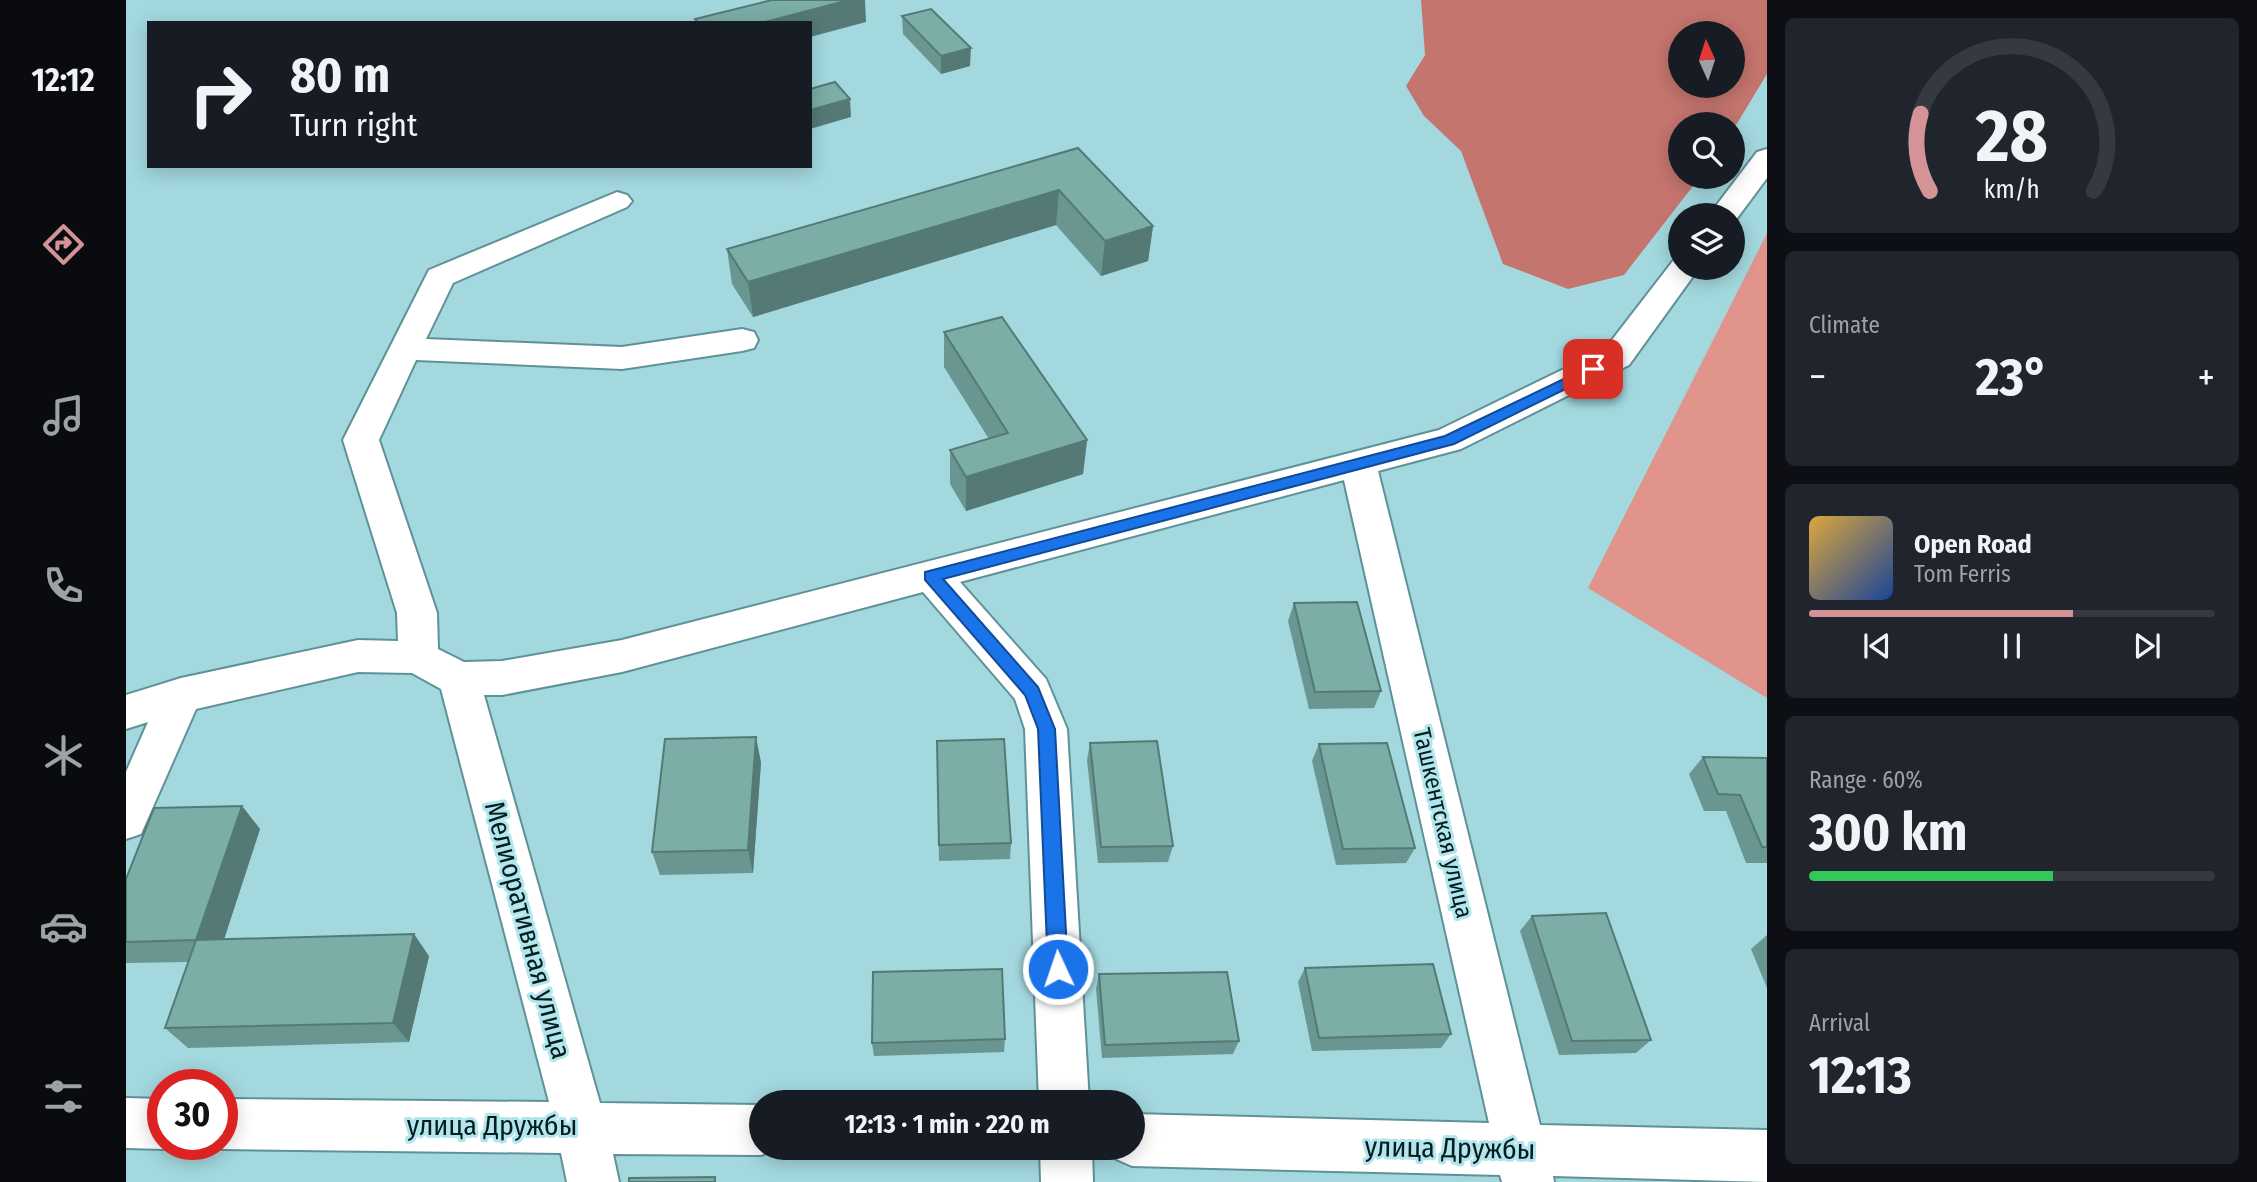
<!DOCTYPE html>
<meta charset="utf-8">
<style>
body{margin:0;font-family:"Fira Sans Condensed",sans-serif;background:#20242c;color:#f1f3f6;height:100vh;display:flex;flex-direction:column;font-size:26px;white-space:nowrap}
*{box-sizing:border-box;margin:0}
p{font-size:23px;color:#9ea1a6}
.icon{flex:none;width:38px;height:38px;fill:none;stroke:currentColor;stroke-width:2;stroke-linecap:round;stroke-linejoin:round}
.map{position:relative;flex:1;overflow:hidden}
.details{display:flex;flex-direction:column;gap:18px;padding:18px;background:#0d0f14;width:490px}
.details>*{flex:none}
.top-card{position:absolute;left:21px;top:21px;width:665px;height:147px;border-radius:0px;box-shadow:0 4px 18px #0003;background:#171b24;color:#f1f3f6;overflow:hidden}
.needle{width:46px;rotate:357deg}
.fabs{position:absolute;left:1542px;top:21px;display:grid;gap:14px}
.fabs a{display:grid;place-items:center;width:77px;height:77px;border-radius:50%;background:#171b24;box-shadow:0 4px 18px #0003;font-size:35px}
.speed{position:absolute;left:21px;top:1069px;display:flex;gap:14px;font-size:35px;font-weight:700;text-align:center}
.speed>*{display:grid;place-content:center;width:91px;height:91px;border-radius:50%;background:#171b24;box-shadow:0 4px 18px #0003;line-height:1}
.speed .limit{border:10px solid #d22;background:#fff;color:#111}
.pin{position:absolute;display:grid;place-items:center;width:60px;height:60px;color:#fff;margin:-30px;border-radius:14px;box-shadow:0 4px 10px #0006}
.me{position:absolute;width:77px;margin:-38px;rotate:357deg;stroke-linejoin:round;filter:drop-shadow(0 0 5px #0008)}
.turn{display:flex;align-items:center;gap:24px;height:147px;padding:0 28px;font-size:32px}
.turn .icon{width:91px;height:91px;stroke-width:2.5}
.turn b{display:block;font-size:49px;line-height:60px}
.big{font-size:52px;font-weight:700;line-height:1.1}
.details .card{flex:1;display:flex;flex-direction:column;justify-content:center;gap:10px;min-width:0;padding:0 24px;border-radius:10px;background:#20242c}
.details .dial{align-items:center;gap:0}
.dial svg{height:182px;overflow:visible;fill:none;stroke:#363941;stroke-width:7;stroke-linecap:round;text-anchor:middle}
.dial text{fill:#f1f3f6;stroke:none}
.song{display:flex;align-items:center;gap:21px}
.cover{width:84px;height:84px;border-radius:10px;background:linear-gradient(135deg,hsl(40 70% 55%),hsl(220 70% 35%))}
.played{height:7px;border-radius:4px;background:linear-gradient(90deg,#d39397 65%,#363941 65%)}
.keys{display:flex;justify-content:space-around;direction:ltr}
.heat{display:flex;justify-content:space-between;align-items:center;font-size:38px;direction:ltr}
.charge{height:10px;border-radius:5px;background:linear-gradient(90deg,#34c759 60%,#363941 0)}
.trip{position:absolute;left:623px;top:1090px;width:396px;height:70px;border-radius:35px;background:#171b24;box-shadow:0 4px 18px #0003;font-weight:700;line-height:70px;text-align:center}
main{display:flex;flex:1;min-height:0}
.tab-bar{display:flex;flex-direction:column;width:126px;justify-content:space-around;align-items:center;background:#090b0e;color:#9ea1a6}
.tab-bar .icon{width:49px;height:49px}
.tab-bar .active{color:#d39397}
.tab-bar b{font-size:32px;color:#f1f3f6}
.map>svg:first-child{display:block}
</style>
<main>
<nav class="tab-bar">
<b>12:12</b>
<svg class="icon active" aria-label="directions" viewBox="0 0 24 24"><path d="M12 3l9 9-9 9-9-9zM9 14v-3h6M13 9l2 2-2 2"/></svg>
<svg class="icon" aria-label="music" viewBox="0 0 24 24"><path d="M9 18V5l10-2v13"/><circle cx="6" cy="18" r="3"/><circle cx="16" cy="16" r="3"/></svg>
<svg class="icon" aria-label="phone" viewBox="0 0 24 24"><path d="M5 4h4l2 5-3 2q2 4 5 5l2-3 5 2v4C11 20 4 13 5 4z"/></svg>
<svg class="icon" aria-label="climate" viewBox="0 0 24 24"><path d="M12 3v18M4 7l16 10M4 17L20 7"/></svg>
<svg class="icon" aria-label="car" viewBox="0 0 24 24"><path d="M5 17H2v-5l4-1 3-4h7l3 4 3 1v5h-3M9 17h6M6 11h13"/><circle cx="7" cy="17" r="2"/><circle cx="17" cy="17" r="2"/></svg>
<svg class="icon" aria-label="filters" viewBox="0 0 24 24"><path d="M4 7h16M4 17h16"/><circle cx="9" cy="7" r="2"/><circle cx="15" cy="17" r="2"/></svg>
</nav>
<div class="map">
<svg width="1641" height="1182" viewBox="0 0 1641 1182">
<rect width="100%" height="100%" fill="#a3d8df"/>
<polygon fill="#e0948c" points="1641,233 1641,698 1462,588"/>
<path fill="#c4756e" fill-rule="evenodd" d="M1295 0H1641V74L1607 130 1606 124H1554V177H1574L1498 275 1442 289 1377 264 1335 151 1298 116 1280 86 1299 55ZM1554 33H1606V86H1554Z"/>
<g fill="none" stroke-linecap="round" stroke-linejoin="round">
<defs>
<g id="minor">
<polygon points="1641,149 1641,178 1609,221 1606,215 1583,215 1631,152"/>
<polygon points="491,192 501,195 506,201 501,207 327,283 300,339 496,347 616,329 628,332 632,340 628,348 616,351 496,369 290,360 253,440 311,613 312,649 338,662 376,661 496,640 1313,430 1479,349 1547,261 1554,259 1554,268 1573,268 1503,365 1335,449 1252,471 1414,1125 1641,1130 1641,1182 1427,1176 1428,1182 1376,1182 1374,1175 1006,1166 988,1158 984,1148 1006,1148 1006,1114 1363,1123 1218,480 834,582 920,679 941,729 963,1102 913,1102 899,729 889,699 797,592 496,672 376,695 358,695 474,1103 635,1105 635,1148 653,1148 635,1155 487,1154 493,1182 441,1182 435,1153 96,1149 84,1144 96,1144 96,1099 423,1102 315,689 286,673 232,672 70,709 15,834 0,839 0,772 22,722 0,729 0,695 55,678 232,640 272,641 271,613 217,440 303,270"/>
<polygon points="0,1098 37,1099 37,1144 49,1144 37,1149 0,1148"/>
<polygon points="914,1148 966,1148 967,1182 915,1182"/>
</g>
</defs>
<use href="#minor" stroke="#5f9298" stroke-width="4"/>
<use href="#minor" fill="#fff" fill-rule="evenodd"/>
</g>
<g fill="#699690">
<polygon points="776,16 844,66 815,74 777,34"/>
<polygon points="952,148 1027,226 1022,261 975,276 930,225 627,317 606,284 601,249"/>
<polygon points="818,332 961,440 957,474 840,511 824,484 824,450 863,439 818,367"/>
<polygon points="1168,603 1255,691 1248,708 1183,709 1162,621"/>
<polygon points="811,741 885,843 884,859 813,861"/>
<polygon points="964,743 1047,846 1042,862 972,863 961,760"/>
<polygon points="1193,744 1289,848 1280,863 1210,865 1186,761"/>
<polygon points="1577,757 1641,758 1641,863 1620,863 1600,811 1578,811 1563,774"/>
<polygon points="635,762 627,873 534,875 526,852"/>
<polygon points="116,806 134,829 98,939 303,956 283,1042 62,1048 39,1028 62,962 0,963 0,879"/>
<polygon points="1406,916 1525,1040 1510,1053 1433,1055 1394,931"/>
<polygon points="1641,935 1641,988 1625,949"/>
<polygon points="1179,968 1325,1034 1315,1048 1186,1051 1172,982"/>
<polygon points="973,974 1113,1041 1107,1054 976,1058 970,989"/>
<polygon points="879,1039 878,1052 748,1056 746,1043"/>
</g>
<g fill="#557a75">
<polygon points="723,0 739,0 740,22 684,37 684,23 635,23"/>
<polygon points="845,48 844,66 815,74 815,56"/>
<polygon points="724,99 725,117 684,129 684,110"/>
<polygon points="933,190 930,225 627,317 622,282"/>
<polygon points="1027,226 1022,261 975,276 979,241"/>
<polygon points="961,440 957,474 840,511 840,477"/>
<polygon points="630,737 635,762 627,873 622,850"/>
<polygon points="116,806 134,829 91,961 70,940"/>
<polygon points="288,934 303,956 283,1042 267,1023"/>
</g>
<g fill="#7aaea7" stroke="#557a75" stroke-width="2">
<polygon points="646,0 723,0 635,23 572,23 569,19"/>
<polygon points="805,9 845,48 815,56 776,16"/>
<polygon points="709,82 724,99 684,110 684,89"/>
<polygon points="952,148 1027,226 979,241 933,190 622,282 601,249"/>
<polygon points="876,317 961,440 840,477 824,450 882,433 818,332"/>
<polygon points="1231,602 1255,691 1189,692 1168,603"/>
<polygon points="630,737 622,850 526,852 539,739"/>
<polygon points="878,739 885,843 813,845 811,741"/>
<polygon points="1031,741 1047,846 975,847 964,743"/>
<polygon points="1261,743 1289,848 1217,849 1193,744"/>
<polygon points="1577,757 1641,758 1641,847 1636,847 1614,795 1592,794"/>
<polygon points="116,806 70,940 0,942 0,879 28,808"/>
<polygon points="1480,913 1525,1040 1446,1041 1406,916"/>
<polygon points="288,934 267,1023 39,1028 70,940"/>
<polygon points="1307,964 1325,1034 1193,1038 1179,968"/>
<polygon points="876,969 879,1039 746,1043 747,972"/>
<polygon points="1101,972 1113,1041 979,1045 973,974"/>
<polygon points="589,1177 589,1182 503,1182 503,1178"/>
</g>
<polygon fill="#1a73e8" stroke="#114b97" stroke-width="2" points="1467,365 1474,369 1472,373 1328,444 817,579 912,687 929,729 942,969 939,976 932,978 925,976 922,969 912,729 899,695 799,580 799,572 1319,436"/>
<g text-anchor="middle" dominant-baseline="central" stroke-width="6" stroke-linejoin="round" paint-order="stroke">
<g font-size="24" fill="#071c1e" stroke="#b0e6ec">
<text transform="translate(1317 823) rotate(77)">Ташкентская улица</text>
</g>
<g font-size="28" fill="#071c1e" stroke="#b0e6ec">
<text transform="translate(402 930) rotate(75)">Мелиоративная улица</text>
<text x="366" y="1125">улица Дружбы</text>
<text transform="translate(1324 1148) rotate(1)">улица Дружбы</text>
</g>
</g>
</svg>
<div class="fabs">
<a><svg class="needle" viewBox="-14 -14 28 28"><path d="M0-13l5 13h-10z" fill="#e53935"/><path d="M0 13l5-13h-10z" fill="#9ea1a6"/></svg></a>
<a><svg class="icon" aria-label="search" viewBox="0 0 24 24"><circle cx="10" cy="10" r="6"/><path d="M15 15l6 6"/></svg></a>
<a><svg class="icon" aria-label="layers" viewBox="0 0 24 24"><path d="M12 4l9 5-9 5-9-5zM3 14l9 5 9-5"/></svg></a>
</div>
<div class="speed"><div class="limit">30</div></div>
<div class="pin" style="left:1467px;top:369px;background:#d93025"><svg class="icon" aria-label="arrive" viewBox="0 0 24 24"><path d="M6 21V4h12l-3 4 3 4H6"/></svg></div>
<svg class="me" style="left:932px;top:969px" viewBox="-20 -20 40 40"><circle r="17" fill="#1a73e8" stroke="#fff" stroke-width="3"/><path d="M0-11L8 9 0 5-8 9z" fill="#fff"/></svg>
<div class="trip">12:13 · 1 min · 220 m</div>
<div class="top-card">
<div class="turn"><svg class="icon" aria-label="right" viewBox="0 0 24 24"><path d="M7 20v-9h11M14 6l5 5-5 5"/></svg><div><b>80 m</b>Turn right</div></div>
</div>
</div>
<section class="details">
<div class="card dial"><svg viewBox="0 0 100 80">
<path d="M14 69A42 42 0 1 1 86 69"/>
<path d="M14 69A42 42 0 0 1 10 35" stroke="#d39397"/>
<text x="50" y="56" font-size="32" font-weight="700">28</text>
<text x="50" y="72" font-size="11">km/h</text>
</svg></div>
<div class="card"><p>Climate</p>
<div class="heat"><a>−</a><b class="big">23°</b><a>+</a></div>
</div>
<div class="card">
<div class="song"><i class="cover"></i><div><b>Open Road</b><p>Tom Ferris</p></div></div>
<div class="played"></div>
<div class="keys"><svg class="icon" aria-label="previous" viewBox="0 0 24 24"><path d="M18 5L8 12l10 7zM5 5v14"/></svg><svg class="icon" aria-label="pause" viewBox="0 0 24 24"><path d="M8 5v14M16 5v14"/></svg><svg class="icon" aria-label="next" viewBox="0 0 24 24"><path d="M6 5l10 7-10 7zM19 5v14"/></svg></div>
</div>
<div class="card"><p>Range · 60%</p><b class="big">300 km</b><div class="charge"></div></div>
<div class="card"><p>Arrival</p><b class="big">12:13</b></div>
</section>
</main>
